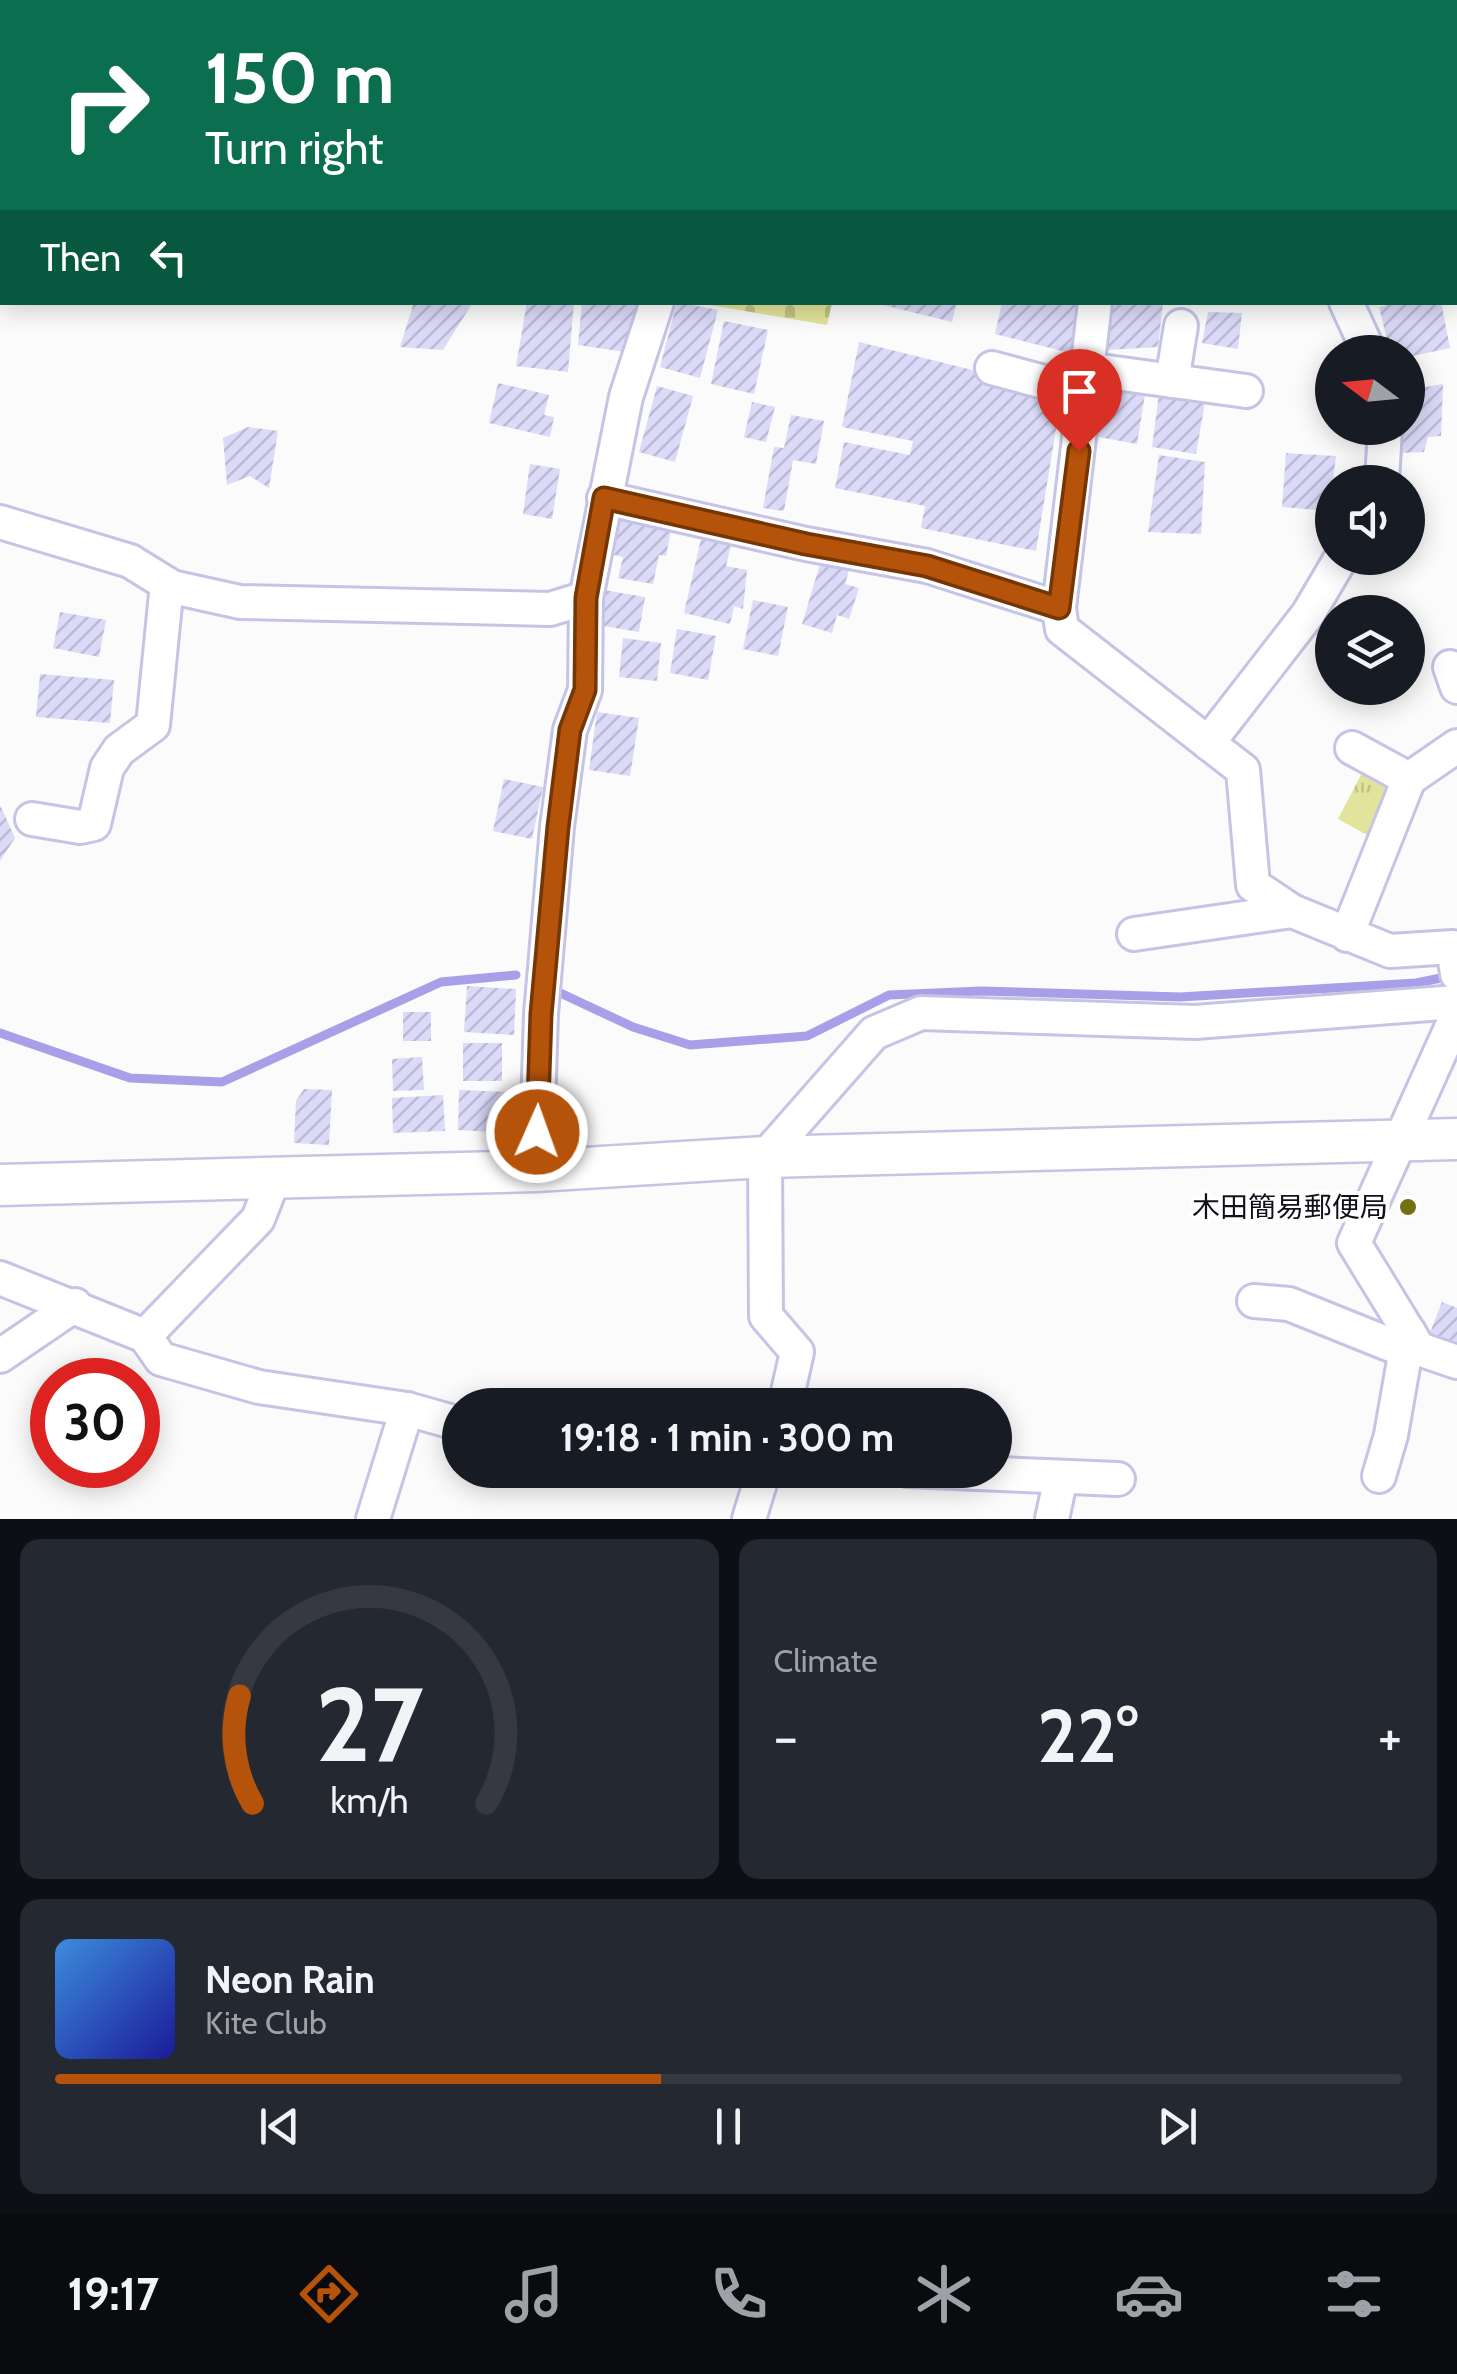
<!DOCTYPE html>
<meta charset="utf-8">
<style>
body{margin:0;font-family:Cabin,"Noto Sans JP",sans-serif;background:#242831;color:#f1f3f6;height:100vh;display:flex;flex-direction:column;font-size:38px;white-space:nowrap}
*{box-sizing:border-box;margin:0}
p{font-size:32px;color:#9ea1a6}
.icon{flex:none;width:55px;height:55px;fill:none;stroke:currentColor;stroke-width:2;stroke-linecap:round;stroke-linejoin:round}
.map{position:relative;height:1519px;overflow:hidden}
.details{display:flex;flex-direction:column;gap:20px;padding:20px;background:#0d0f14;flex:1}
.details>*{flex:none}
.guide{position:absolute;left:0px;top:0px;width:1458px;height:305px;box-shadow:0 5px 25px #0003;background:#0b6e4f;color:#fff;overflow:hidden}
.needle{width:65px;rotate:286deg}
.controls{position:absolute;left:1315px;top:335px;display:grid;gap:20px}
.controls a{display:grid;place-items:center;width:110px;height:110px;border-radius:50%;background:#171b24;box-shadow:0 5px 25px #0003;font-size:50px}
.speed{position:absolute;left:30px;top:1358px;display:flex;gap:20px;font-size:50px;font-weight:700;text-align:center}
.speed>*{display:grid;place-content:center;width:130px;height:130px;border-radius:50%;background:#171b24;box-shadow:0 5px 25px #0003;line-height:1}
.speed .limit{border:15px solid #d22;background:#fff;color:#111}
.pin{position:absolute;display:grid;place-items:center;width:85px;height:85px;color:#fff;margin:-102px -42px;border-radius:50% 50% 50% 0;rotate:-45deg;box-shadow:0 0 10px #0007}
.pin .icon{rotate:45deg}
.me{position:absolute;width:110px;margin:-55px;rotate:2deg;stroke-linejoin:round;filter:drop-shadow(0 0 8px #0008)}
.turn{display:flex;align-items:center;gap:35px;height:210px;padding:0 40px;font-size:45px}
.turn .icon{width:130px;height:130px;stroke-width:2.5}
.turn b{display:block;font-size:70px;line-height:85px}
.then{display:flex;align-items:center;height:95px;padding:0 40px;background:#0003;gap:20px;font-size:38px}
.big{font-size:75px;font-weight:700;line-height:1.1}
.details .widget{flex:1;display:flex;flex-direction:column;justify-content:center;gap:15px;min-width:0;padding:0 35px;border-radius:20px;background:#242831}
.details .dial{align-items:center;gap:0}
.dial svg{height:260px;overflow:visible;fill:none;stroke:#363941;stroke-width:7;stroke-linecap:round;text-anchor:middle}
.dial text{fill:#f1f3f6;stroke:none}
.song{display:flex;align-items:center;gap:30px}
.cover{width:120px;height:120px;border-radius:15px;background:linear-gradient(135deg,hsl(210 70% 55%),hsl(240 70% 35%))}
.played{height:10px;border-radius:5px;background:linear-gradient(90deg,#b45309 45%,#363941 45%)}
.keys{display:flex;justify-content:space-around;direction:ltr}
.heat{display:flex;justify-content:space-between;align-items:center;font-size:55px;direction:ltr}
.details .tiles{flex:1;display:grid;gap:20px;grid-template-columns:1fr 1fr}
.widget:last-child{grid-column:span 2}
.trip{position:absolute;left:442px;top:1388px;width:570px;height:100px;border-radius:50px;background:#171b24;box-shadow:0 5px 25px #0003;font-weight:700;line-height:100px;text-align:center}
.dock{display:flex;height:160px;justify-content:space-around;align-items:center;background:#090b0e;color:#9ea1a6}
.dock .icon{width:70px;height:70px}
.dock .on{color:#b45309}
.dock b{font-size:45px;color:#f1f3f6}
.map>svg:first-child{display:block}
</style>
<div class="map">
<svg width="1457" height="1519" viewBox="0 0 1457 1519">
<defs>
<pattern id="cemetery-stones" width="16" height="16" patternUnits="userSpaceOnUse" patternTransform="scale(2.5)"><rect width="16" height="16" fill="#e3e49b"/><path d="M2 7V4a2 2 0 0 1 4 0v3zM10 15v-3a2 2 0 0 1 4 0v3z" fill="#c2c285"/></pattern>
<pattern id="park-tufts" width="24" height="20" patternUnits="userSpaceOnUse" patternTransform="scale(2.5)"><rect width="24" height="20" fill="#e3e49b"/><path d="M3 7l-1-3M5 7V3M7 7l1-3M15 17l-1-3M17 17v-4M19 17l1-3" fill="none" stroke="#c2c285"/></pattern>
<pattern id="building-hatch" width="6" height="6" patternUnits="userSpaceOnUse" patternTransform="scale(2.5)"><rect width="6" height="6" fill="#dbdaf8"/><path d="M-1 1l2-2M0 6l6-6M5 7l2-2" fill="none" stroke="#bbbad4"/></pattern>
</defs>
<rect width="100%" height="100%" fill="#fbfbfb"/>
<polygon fill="url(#cemetery-stones)" points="698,303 832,302 832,303 827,325"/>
<polygon fill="url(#park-tufts)" points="1365,767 1399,785 1371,837 1338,819"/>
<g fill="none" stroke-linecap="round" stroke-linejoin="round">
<g stroke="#a7a0e8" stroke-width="9">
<polyline points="556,991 633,1027 690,1045 807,1036 889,995 981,991 1180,997 1416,983 1451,976"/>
<polyline points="0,1033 130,1078 222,1082 441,982 516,975"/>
</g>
</g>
<g fill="url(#building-hatch)">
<polygon points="414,302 473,302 443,350 400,347"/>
<polygon points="527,302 574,302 568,372 516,366"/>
<polygon points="582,302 644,302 625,352 578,345"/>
<polygon points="677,302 718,310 700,378 660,367"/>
<polygon points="871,302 957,302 952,322"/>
<polygon points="1002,302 1086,302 1074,354 995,334"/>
<polygon points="1110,302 1163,302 1158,347 1107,350"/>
<polygon points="1403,302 1441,302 1450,348 1408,357 1408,352 1390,352 1379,307"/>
<polygon points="1208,312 1242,313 1238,349 1202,343"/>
<polygon points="724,321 768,330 754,394 711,384"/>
<polygon points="859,342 1062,392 1036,551 921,528 925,506 835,488 844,442 910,455 913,441 842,427"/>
<polygon points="498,383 549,395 544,415 554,417 550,437 489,423"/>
<polygon points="1443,384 1441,436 1428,437 1424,452 1397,453 1397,428 1408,428 1408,390"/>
<polygon points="657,386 693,396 675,462 639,452"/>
<polygon points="1099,391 1145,394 1137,444 1093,436"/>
<polygon points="1159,394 1205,402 1196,454 1152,447"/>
<polygon points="752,402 775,407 766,442 744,437"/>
<polygon points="791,415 824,421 816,464 793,460 784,511 763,508 774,447 784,448"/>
<polygon points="248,427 278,431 269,488 250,476 227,485 223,438"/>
<polygon points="1286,453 1336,456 1329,511 1282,507"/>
<polygon points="1159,455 1205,462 1201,534 1148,532"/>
<polygon points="530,464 560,469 552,519 523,514"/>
<polygon points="621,514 672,524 666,556 659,555 653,584 618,578 623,557 614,555"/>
<polygon points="704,526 734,533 726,566 747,570 743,609 734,606 730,624 684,613"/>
<polygon points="823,554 851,563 845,584 859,588 849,619 837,615 832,633 802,624"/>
<polygon points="604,590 645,597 639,632 598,625"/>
<polygon points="753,600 788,607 778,656 743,649"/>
<polygon points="60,612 106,620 99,657 53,648"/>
<polygon points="677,629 716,636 708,680 670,673"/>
<polygon points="623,638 661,643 657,681 619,677"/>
<polygon points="40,674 114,680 110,723 36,717"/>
<polygon points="597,712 639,718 630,776 589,770"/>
<polygon points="504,779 543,787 532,839 493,831"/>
<polygon points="0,805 15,838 0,861"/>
<polygon points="467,986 516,989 514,1035 464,1032"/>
<rect x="403" y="1012" width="28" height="29"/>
<rect x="463" y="1043" width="39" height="38"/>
<polygon points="422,1057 424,1090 393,1091 392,1059"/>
<polygon points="304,1089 332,1090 329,1145 294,1143 296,1101"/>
<polygon points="459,1090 510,1092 508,1133 458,1130"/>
<polygon points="443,1095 445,1131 393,1133 392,1098"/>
<polygon points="1442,1302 1457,1308 1457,1349 1428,1338"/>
</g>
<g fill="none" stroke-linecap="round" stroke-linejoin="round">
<defs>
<g id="minor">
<polyline points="1172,0 1172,2"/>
<polyline points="685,2 685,0"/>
<polyline points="1455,14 1457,14"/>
<polyline points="1455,200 1457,199"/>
<polyline points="1346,302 1369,352"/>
<polyline points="992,368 1085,393"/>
<polyline points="1086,369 1246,391"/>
<polyline points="1172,381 1181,326"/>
<polyline points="1382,482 1385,428"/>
<polyline points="604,498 806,544 927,566 1059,608 1062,629 1243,770 1253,885 1292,911 1390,951 1453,947 1457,974"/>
<polyline points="0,522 130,561 172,587 240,602 550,609 586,598"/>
<polyline points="1059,608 1095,302"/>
<polyline points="1450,667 1457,687"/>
<polyline points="1208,743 1308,614 1341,558"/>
<polyline points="1352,748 1409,779"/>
<polyline points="32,819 80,827 94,824 107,768 119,750 153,725 167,584"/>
<polyline points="1134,934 1292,911"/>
<polyline points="1347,935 1409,779 1457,746"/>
<polyline points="1457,1015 1354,1243 1419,1349 1457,1362"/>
<polyline points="536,1171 541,1014 557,827 570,730 585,690 586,598 626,397 657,302"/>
<polyline points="0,1278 145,1336 258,1219 274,1178"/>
<polyline points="1254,1301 1289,1304 1406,1351"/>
<polyline points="145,1336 161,1359 259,1387 407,1409 460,1424"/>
<polyline points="0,1356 75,1305"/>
<polyline points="785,1405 797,1352 766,1316 765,1157 874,1033 921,1013 1195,1022 1457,1002"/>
<polyline points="907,1470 1118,1479"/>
<polyline points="1379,1476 1391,1435 1409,1332"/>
<polyline points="373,1519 407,1409"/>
<polyline points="749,1519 764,1470"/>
<polyline points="1052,1519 1061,1477"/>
</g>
<polyline id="tertiary" points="0,1185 536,1171 765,1157 1457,1139"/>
</defs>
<use href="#minor" stroke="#c6c4e5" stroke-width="38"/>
<use href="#tertiary" stroke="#c6c4e5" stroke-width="45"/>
<g stroke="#ababaf" stroke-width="5" stroke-dasharray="10 5" stroke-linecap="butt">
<polyline points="186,0 188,2"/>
<polyline points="59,2 60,0"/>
</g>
<use href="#minor" stroke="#fff" stroke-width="32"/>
<use href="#tertiary" stroke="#fff" stroke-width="40"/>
</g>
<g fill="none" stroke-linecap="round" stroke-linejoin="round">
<defs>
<polyline id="route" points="537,1132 541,1014 558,827 570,730 585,690 586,598 604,498 806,544 927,566 1059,608 1079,451"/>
</defs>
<use href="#route" stroke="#753606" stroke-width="25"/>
<use href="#route" stroke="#b45309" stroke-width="18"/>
</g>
<circle fill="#727013" stroke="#fff" stroke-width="4" cx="1408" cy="1207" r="10"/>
<g text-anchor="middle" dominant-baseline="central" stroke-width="8" stroke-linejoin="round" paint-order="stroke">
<g font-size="28" fill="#100f1a" stroke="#fff" text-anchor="end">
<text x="1388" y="1207">木田簡易郵便局</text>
</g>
</g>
</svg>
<div class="controls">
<a><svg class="needle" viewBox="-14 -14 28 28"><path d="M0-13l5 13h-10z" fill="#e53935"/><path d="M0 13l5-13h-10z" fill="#9ea1a6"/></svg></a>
<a><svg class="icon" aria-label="sound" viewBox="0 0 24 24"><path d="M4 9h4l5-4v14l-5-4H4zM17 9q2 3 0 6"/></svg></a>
<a><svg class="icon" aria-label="layers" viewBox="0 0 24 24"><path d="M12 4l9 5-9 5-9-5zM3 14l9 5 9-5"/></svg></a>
</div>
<div class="speed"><div class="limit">30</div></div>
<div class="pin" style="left:1079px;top:451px;background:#d93025"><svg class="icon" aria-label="arrive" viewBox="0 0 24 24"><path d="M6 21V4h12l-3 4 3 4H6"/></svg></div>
<svg class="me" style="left:537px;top:1132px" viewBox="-20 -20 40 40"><circle r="17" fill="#b45309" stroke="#fff" stroke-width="3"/><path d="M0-11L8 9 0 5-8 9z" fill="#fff"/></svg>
<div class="trip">19:18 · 1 min · 300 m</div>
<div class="guide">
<div class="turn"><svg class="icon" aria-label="right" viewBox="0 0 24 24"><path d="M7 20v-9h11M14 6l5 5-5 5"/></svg><div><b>150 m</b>Turn right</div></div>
<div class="then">Then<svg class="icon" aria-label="left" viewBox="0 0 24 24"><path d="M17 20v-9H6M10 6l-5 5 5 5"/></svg></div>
</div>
</div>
<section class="details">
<div class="tiles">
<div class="widget dial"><svg viewBox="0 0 100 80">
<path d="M14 69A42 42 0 1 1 86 69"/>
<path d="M14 69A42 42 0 0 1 10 36" stroke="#b45309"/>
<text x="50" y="56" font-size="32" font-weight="700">27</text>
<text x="50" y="72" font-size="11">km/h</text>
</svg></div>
<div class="widget"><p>Climate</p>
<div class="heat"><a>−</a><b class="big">22°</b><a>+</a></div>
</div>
<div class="widget">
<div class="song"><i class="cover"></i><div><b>Neon Rain</b><p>Kite Club</p></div></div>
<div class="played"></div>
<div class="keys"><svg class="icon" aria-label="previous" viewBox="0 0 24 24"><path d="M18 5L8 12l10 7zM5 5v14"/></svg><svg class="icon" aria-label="pause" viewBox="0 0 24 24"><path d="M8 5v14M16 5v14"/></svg><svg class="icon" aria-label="next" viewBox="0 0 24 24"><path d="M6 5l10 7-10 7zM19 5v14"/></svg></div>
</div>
</div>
</section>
<nav class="dock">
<b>19:17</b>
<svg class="icon on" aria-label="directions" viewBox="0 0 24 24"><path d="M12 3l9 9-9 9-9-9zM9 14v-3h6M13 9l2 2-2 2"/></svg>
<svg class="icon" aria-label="music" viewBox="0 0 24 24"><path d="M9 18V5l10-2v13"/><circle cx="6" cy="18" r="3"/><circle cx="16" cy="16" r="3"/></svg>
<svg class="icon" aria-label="phone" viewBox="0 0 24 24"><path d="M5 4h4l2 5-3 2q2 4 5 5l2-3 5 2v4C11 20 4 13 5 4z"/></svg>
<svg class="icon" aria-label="climate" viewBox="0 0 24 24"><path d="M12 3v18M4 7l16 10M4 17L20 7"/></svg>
<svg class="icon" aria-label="car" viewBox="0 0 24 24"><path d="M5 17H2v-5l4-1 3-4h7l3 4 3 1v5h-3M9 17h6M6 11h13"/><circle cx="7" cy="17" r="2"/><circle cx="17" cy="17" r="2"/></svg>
<svg class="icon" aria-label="filters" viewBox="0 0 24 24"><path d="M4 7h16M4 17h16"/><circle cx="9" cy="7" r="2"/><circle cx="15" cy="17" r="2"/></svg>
</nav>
